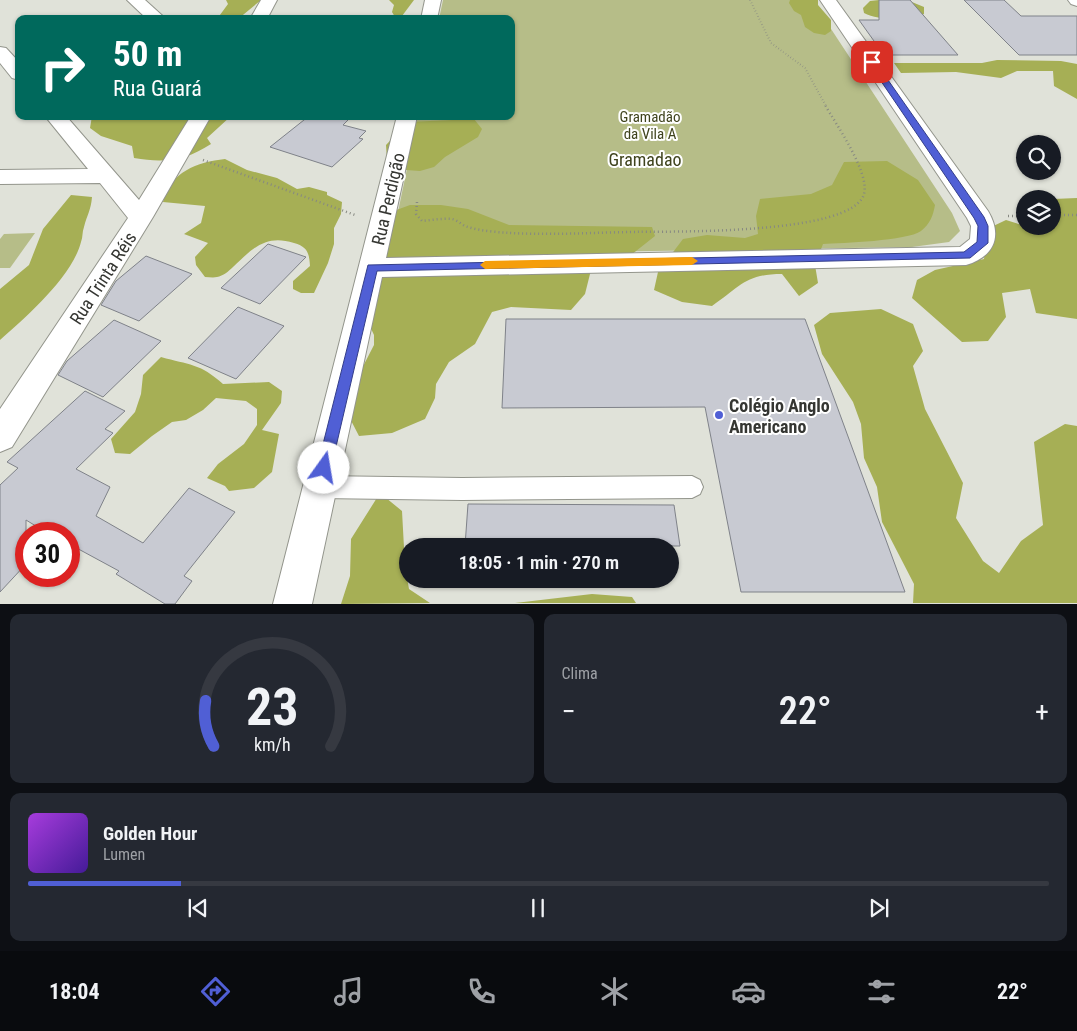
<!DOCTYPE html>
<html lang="pt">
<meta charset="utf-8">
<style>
body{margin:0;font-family:"Roboto Condensed",sans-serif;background:#242831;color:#f1f3f6;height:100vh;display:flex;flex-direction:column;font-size:19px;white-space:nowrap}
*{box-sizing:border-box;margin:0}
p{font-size:16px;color:#9ea1a6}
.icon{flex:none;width:28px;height:28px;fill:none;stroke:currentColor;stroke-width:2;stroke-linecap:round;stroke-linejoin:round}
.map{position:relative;height:604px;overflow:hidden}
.side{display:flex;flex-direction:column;gap:10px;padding:10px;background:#0d0f14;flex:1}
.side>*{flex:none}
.top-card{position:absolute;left:15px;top:15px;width:500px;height:105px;border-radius:10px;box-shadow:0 1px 4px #0004;background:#00695c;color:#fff;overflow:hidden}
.buttons{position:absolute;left:1016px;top:135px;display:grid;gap:10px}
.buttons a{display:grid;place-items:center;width:45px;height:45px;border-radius:50%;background:#171b24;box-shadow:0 1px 4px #0004;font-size:25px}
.speed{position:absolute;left:15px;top:522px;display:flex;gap:10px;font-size:25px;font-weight:700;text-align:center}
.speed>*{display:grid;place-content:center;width:65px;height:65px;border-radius:50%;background:#171b24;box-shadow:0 1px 4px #0004;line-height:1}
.speed .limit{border:8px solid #d22;background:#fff;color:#111}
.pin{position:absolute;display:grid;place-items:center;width:42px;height:42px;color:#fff;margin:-21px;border-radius:10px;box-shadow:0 2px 8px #0006}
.me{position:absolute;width:55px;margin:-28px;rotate:13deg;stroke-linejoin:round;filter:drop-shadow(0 0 4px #0008)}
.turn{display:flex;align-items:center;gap:18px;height:105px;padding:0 15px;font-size:22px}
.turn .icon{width:65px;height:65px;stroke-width:2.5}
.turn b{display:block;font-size:35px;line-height:42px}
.big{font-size:38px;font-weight:600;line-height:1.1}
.side .card{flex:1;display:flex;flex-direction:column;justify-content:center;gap:8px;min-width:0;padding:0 18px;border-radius:10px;background:#242831}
.side .dial{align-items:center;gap:0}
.dial svg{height:130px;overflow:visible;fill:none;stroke:#363941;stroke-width:7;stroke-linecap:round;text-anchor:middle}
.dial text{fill:#f1f3f6;stroke:none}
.song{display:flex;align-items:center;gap:15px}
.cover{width:60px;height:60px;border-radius:8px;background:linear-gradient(135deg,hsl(280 70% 55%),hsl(260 70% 35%))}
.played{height:5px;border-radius:2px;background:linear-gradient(90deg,#505fd5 15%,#363941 15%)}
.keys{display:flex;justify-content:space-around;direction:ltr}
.heat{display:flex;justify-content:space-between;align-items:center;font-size:28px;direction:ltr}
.side .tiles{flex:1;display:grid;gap:10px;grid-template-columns:1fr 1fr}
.card:last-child{grid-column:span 2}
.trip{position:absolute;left:399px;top:538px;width:280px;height:50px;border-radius:25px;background:#171b24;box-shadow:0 1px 4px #0004;font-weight:600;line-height:50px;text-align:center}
.menu{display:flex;height:80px;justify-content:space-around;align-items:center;background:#090b0e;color:#9ea1a6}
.menu .icon{width:35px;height:35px}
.menu .selected{color:#505fd5}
.menu b{font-size:22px;color:#f1f3f6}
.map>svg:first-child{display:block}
</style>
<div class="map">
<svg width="1077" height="604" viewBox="0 0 1077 604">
<rect width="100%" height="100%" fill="#e0e2d9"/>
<g fill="#b6bd88">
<polygon points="443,0 812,0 952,213 960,231 949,242 912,247 389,255 418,116 511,116 511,19 439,19"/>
<polygon points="35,233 10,268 0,268 0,239 4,234"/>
</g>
<g fill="#a6af55">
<polygon points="226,0 261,0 238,19 217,19 228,4"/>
<polygon points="389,0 414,0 402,16 395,17 392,12 394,5"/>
<polygon points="790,0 818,0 818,5 831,20 831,31 825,35 814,33 805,27 801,15 794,11 789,3"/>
<path d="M879 0H907L924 7V14C907 21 880 21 864 13L863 8 870 1Z"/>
<polygon points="997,60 1061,61 1077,64 1077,99 1054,86 1053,71 1017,71 1001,78 956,72 901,73 894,63 982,63"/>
<path d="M92 116H231L207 138 211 144C185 161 164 163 134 158L132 146 101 136 90 128Z"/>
<polygon points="474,119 482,129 478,137 445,157 434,167 420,171 406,170 387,160 386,145 408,122"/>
<path d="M225 159 247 170 277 178 297 189 309 187 327 192V195L342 202 341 214 334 228V244L328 263 314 293H301L293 289V281L310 266C309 253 308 247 294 243 266 234 253 248 233 267 229 271 223 276 217 277 213 278 209 277 205 277L196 265 195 257 208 243 184 234 201 223 205 206 163 202C170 172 197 162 225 159Z"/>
<path d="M887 161 918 180 935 205C933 216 930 224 921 231 907 241 842 243 823 244L815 265 818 283 799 296 782 274C745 274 740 287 712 306L682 302 654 290 658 272 683 239 707 235 745 238 758 234 756 216 760 199 811 194 832 185 844 162Z"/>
<path d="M71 195 92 197C91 210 87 215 84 227 82 232 83 237 81 242 72 277 26 317 0 340V289L29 265 43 229Z"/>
<polygon points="1077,198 1077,319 1036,313 1030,289 1002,293 1006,317 988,341 962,342 912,298 917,280 935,270 984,259 987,229 1006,220 1025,226 1052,226 1053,199"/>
<polygon points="410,205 441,205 468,209 509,225 652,227 655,236 631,255 593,262 585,294 571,310 511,307 492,312 475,344 449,362 436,384 435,398 425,419 392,433 359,436 343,405 374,345 374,335 366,318 391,212"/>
<polygon points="881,309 913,324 923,351 913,366 925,409 963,483 956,518 983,561 999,573 1021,541 1043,525 1034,442 1065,424 1077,426 1077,603 913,603 914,584 882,522 877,487 864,458 861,424 853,402 822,354 814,325 830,313"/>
<path d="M161 357C189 365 200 363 223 384L269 382 282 391 281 403 262 430 279 434 272 472 254 488 229 491 225 486 207 478 218 464 244 444 257 425V409L246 401 216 398 203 410 186 420 172 422 152 436 130 454 115 453 111 439 135 412 141 394 143 375Z"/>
<polygon points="380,493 402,511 405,566 409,589 430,603 341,604 350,576 351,539"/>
<polygon points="592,594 632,597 636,603 515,603"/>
</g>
<g fill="#c8cad2" stroke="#7f8289">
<polygon points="879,0 910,0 958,55 884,55 859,20 879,20"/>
<polygon points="964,0 1004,0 1021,16 1077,16 1077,55 1019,55"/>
<polygon points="309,116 352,116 343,125 366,131 359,138 363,139 332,167 270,147"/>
<polygon points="268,244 306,257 260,304 221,288"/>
<polygon points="146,256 192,274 139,321 101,305 116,281"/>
<polygon points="238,307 284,326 236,379 188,358"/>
<polygon points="506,319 805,319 905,592 741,592 705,407 502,408"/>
<polygon points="114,320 161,341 103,397 58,375 67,361"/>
<polygon points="85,391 125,411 105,429 113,433 76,469 110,487 96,516 143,543 189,488 235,512 184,576 192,581 175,604 165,604 116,574 119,571 71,545 69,546 69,534 49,534 26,520 26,564 0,592 0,485 18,468 7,462"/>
<polygon points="468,504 674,505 680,546 465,546"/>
</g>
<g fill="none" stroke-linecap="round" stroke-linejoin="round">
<defs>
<polygon id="service" points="320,476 462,478 692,476 700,480 703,487 700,494 692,498 462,500 320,498 312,494 309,487 312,480"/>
<g id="minor">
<polygon points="127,0 145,0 166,19 147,19"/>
<polygon points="261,0 277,0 267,19 250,19"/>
<polygon points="425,0 441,0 437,19 421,19"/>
<path d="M820 0H836L988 211C1003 236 994 257 966 265L382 277 312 604H273L397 116H417L386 258 960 247 970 239 971 226 967 218Z"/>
<polygon points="1068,0 1077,0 1077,6 1071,4"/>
<polygon points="0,47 6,48 19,62 19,80 12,78 0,63"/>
<polygon points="45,116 66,116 139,200 191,116 211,116 153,217 12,447 0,452 0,409 128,218 100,183 0,184 0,170 88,169"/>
</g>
</defs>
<use href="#service" stroke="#93958c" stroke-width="2"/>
<use href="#minor" stroke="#93958c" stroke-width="2"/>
<polyline stroke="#878982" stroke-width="2" stroke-dasharray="0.5 2.5" stroke-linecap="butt" points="750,0 771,43 805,68 826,106"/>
<g stroke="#878982" stroke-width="2.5" stroke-dasharray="1 3" stroke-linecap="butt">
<polyline points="203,160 355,215"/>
<path d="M417 202 416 214 422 221C432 220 443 218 452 219 457 220 461 224 465 226 479 231 496 232 510 233 549 235 588 233 628 232 666 231 852 236 864 194 870 173 836 124 825 105"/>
<polyline points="1052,215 1077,215"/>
<polyline points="1008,216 1025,216"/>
</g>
<use href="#service" fill="#fff" fill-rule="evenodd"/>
<use href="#minor" fill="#fff" fill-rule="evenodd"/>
</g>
<polygon fill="#505fd5" stroke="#343e8a" points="872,59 874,60 984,217 988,226 988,243 970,258 377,271 331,468 329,473 324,475 319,473 317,468 368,265 964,252 977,242 978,226 974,218 868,62"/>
<polygon fill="#f59e0b" points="692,257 698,261 692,265 485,269 480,265 485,261"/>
<circle fill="#505fd5" stroke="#fff" stroke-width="2" cx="719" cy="415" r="5"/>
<g text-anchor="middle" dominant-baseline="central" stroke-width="4" stroke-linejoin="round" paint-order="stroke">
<g font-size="15" fill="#3f431d" stroke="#fff">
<text x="650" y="117">Gramadão<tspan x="650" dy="17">da Vila A</tspan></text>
</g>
<g font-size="18" fill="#3f431d" stroke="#fff">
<text x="645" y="159">Gramadao</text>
</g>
<g font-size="18" fill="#353632" stroke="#fff">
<text transform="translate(388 199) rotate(-77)">Rua Perdigão</text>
<text transform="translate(103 278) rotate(-57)">Rua Trinta Réis</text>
</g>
<g font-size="18" font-weight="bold" fill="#353632" stroke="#fff" text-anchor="start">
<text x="729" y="405">Colégio Anglo<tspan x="729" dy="21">Americano</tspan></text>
</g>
</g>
</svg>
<div class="buttons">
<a><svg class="icon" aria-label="search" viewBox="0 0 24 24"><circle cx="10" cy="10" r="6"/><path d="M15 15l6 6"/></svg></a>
<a><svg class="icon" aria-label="layers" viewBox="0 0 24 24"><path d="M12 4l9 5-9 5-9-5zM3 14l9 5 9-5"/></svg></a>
</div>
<div class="speed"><div class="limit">30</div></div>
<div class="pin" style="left:872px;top:62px;background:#d93025"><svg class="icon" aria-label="arrive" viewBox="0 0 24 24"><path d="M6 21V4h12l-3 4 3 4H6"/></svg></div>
<svg class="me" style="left:324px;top:468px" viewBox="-20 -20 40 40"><circle r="19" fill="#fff"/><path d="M0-13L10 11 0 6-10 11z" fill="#505fd5"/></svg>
<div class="trip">18:05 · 1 min · 270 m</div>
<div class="top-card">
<div class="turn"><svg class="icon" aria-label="right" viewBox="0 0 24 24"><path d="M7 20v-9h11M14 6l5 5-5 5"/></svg><div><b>50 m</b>Rua Guará</div></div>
</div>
</div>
<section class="side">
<div class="tiles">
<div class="card dial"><svg viewBox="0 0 100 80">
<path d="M14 69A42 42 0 1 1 86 69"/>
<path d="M14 69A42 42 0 0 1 9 41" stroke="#505fd5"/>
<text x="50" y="56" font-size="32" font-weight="700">23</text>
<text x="50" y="72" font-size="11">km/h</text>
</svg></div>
<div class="card"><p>Clima</p>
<div class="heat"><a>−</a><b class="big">22°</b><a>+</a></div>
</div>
<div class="card">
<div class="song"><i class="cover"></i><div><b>Golden Hour</b><p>Lumen</p></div></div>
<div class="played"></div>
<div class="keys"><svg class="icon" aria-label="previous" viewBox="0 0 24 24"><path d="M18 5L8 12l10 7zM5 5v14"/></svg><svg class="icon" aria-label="pause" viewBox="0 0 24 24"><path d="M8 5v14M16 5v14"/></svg><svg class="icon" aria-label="next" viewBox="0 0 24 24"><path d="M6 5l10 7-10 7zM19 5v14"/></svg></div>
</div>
</div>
</section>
<nav class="menu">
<b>18:04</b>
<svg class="icon selected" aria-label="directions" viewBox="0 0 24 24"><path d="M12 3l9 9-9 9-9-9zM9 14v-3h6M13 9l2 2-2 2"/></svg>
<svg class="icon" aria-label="music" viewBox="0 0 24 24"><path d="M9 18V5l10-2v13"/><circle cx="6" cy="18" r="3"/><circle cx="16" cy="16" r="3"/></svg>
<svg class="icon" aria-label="phone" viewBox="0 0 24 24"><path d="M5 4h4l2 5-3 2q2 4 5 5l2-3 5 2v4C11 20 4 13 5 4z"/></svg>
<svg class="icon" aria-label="climate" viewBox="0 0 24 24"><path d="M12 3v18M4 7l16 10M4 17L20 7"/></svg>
<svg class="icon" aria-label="car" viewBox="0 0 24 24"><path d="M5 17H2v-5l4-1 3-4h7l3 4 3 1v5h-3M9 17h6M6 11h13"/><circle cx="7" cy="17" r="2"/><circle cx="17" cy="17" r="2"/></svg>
<svg class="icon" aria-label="filters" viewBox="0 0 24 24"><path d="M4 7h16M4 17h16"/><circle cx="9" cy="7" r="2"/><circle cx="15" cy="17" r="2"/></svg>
<b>22°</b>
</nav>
